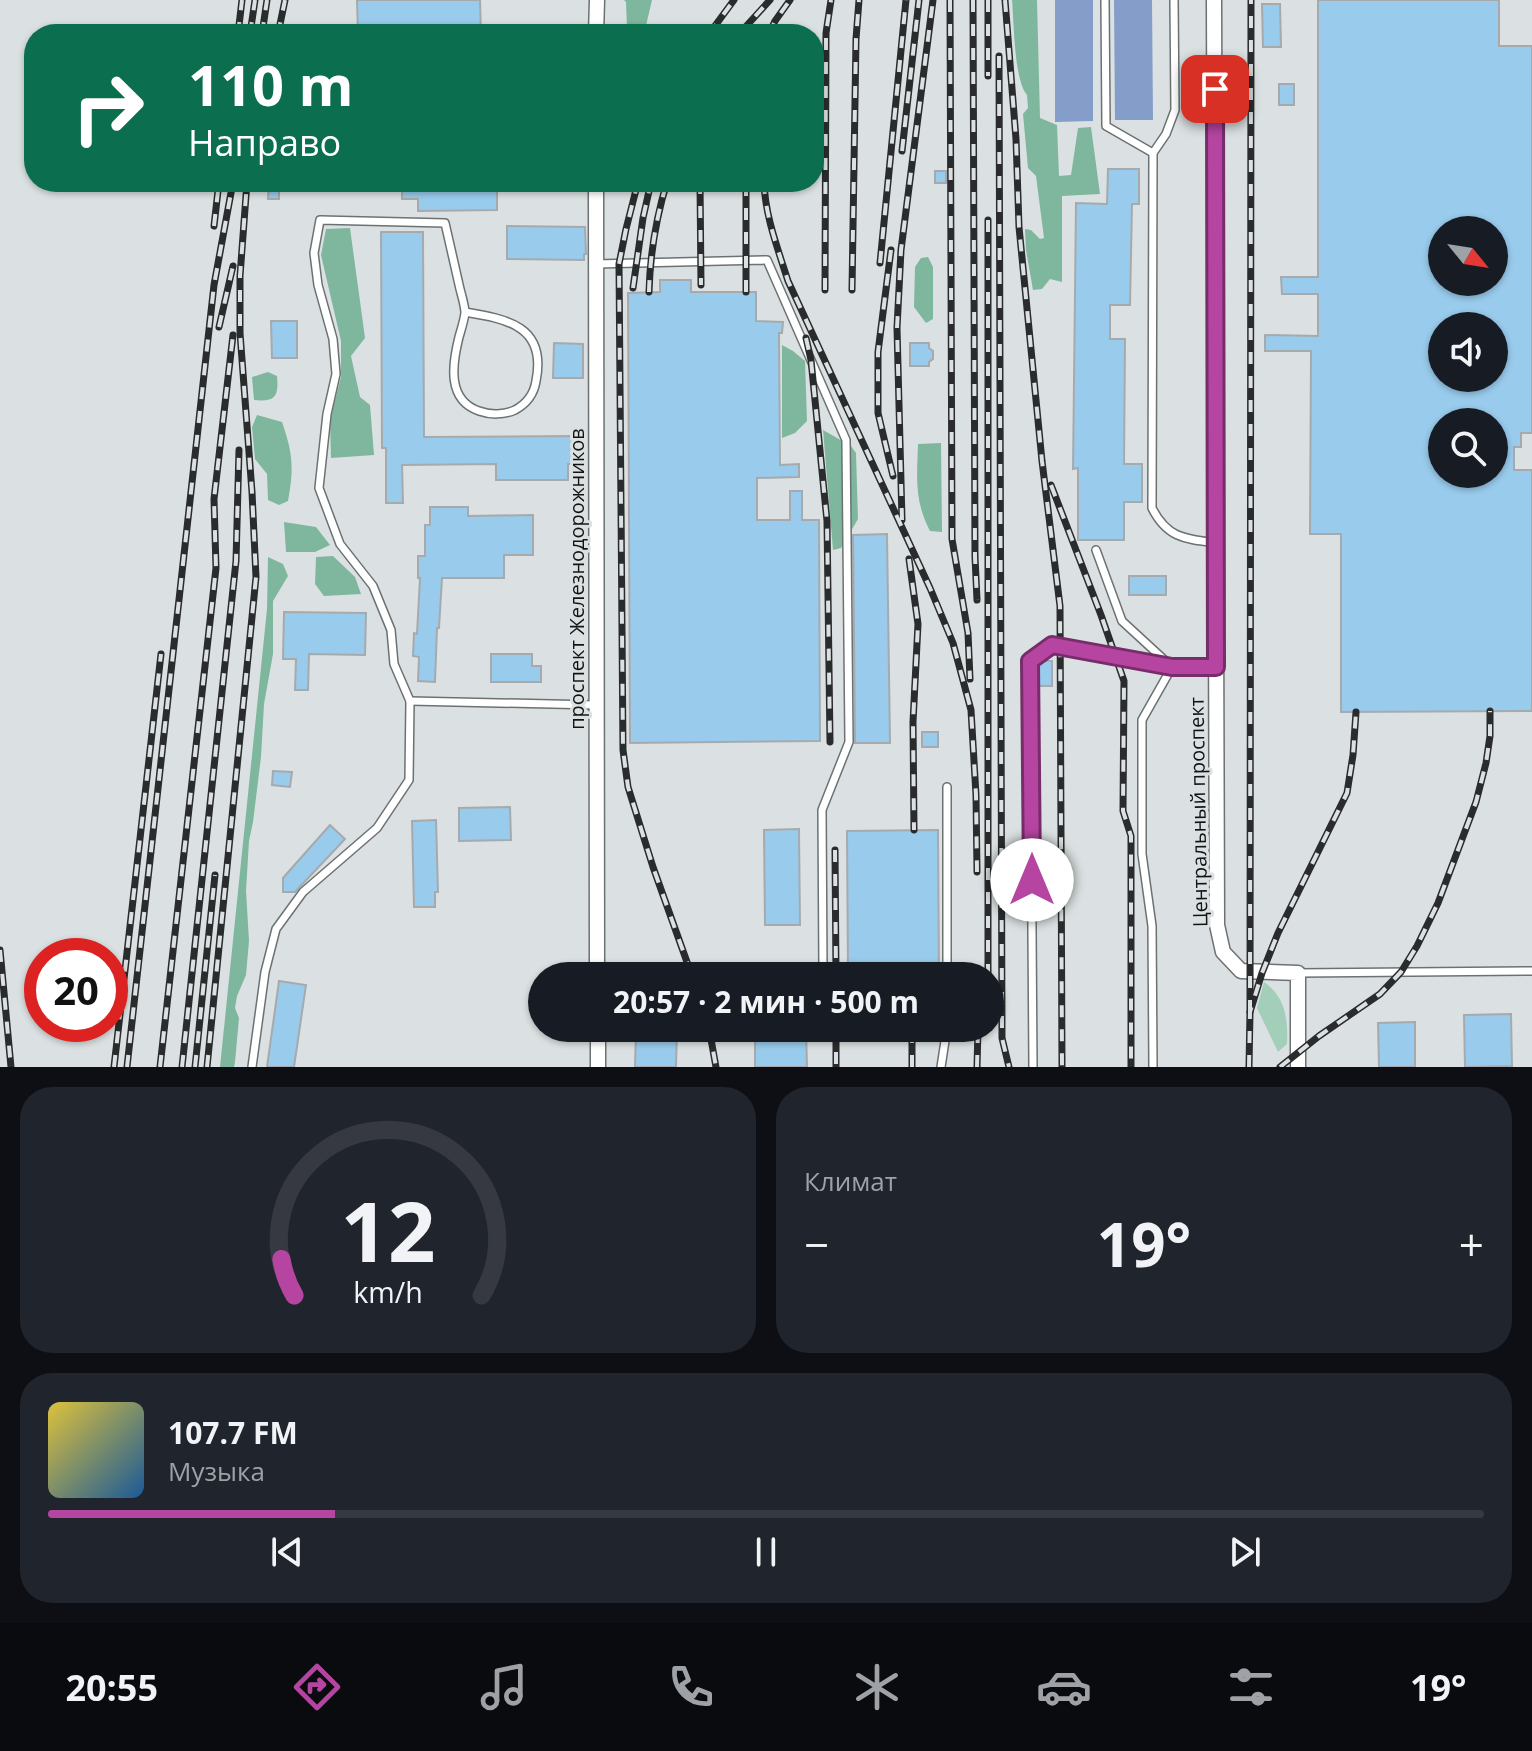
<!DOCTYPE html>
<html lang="ru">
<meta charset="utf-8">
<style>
body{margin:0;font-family:"Open Sans",sans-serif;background:#20242c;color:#f1f3f6;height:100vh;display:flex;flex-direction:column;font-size:30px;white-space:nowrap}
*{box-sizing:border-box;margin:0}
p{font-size:26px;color:#9ea1a6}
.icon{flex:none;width:44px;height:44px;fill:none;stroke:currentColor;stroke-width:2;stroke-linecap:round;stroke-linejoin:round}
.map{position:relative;height:1067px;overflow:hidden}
.details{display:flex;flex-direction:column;gap:20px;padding:20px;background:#0d0f14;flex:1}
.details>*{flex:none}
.banner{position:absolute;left:24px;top:24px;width:800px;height:168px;border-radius:32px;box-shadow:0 2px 6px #0004;background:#0b6e4f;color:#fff;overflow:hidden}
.needle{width:52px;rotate:120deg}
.controls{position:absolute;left:1428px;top:216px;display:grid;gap:16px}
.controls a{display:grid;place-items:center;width:80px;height:80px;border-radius:50%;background:#171b24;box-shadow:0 2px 6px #0004;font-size:40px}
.speed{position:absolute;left:24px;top:938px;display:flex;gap:16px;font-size:40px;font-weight:700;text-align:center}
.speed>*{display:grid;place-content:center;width:104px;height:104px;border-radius:50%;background:#171b24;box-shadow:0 2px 6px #0004;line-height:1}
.speed .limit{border:12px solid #d22;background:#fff;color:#111}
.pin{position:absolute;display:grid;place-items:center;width:68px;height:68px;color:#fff;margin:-34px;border-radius:16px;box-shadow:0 4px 12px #0006}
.me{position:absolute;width:88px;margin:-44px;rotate:0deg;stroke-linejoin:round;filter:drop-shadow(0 0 6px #0008)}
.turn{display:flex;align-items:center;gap:28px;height:168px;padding:0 32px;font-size:36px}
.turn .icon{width:104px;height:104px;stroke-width:2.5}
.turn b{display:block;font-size:56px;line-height:68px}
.big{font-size:60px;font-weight:700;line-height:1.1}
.details .card{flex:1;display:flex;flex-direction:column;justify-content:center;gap:12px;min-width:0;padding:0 28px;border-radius:32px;background:#20242c}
.details .dial{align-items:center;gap:0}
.dial svg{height:208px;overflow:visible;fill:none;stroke:#363941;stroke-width:7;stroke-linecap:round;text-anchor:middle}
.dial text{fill:#f1f3f6;stroke:none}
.song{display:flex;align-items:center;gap:24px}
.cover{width:96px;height:96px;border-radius:12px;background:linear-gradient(135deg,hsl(50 70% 55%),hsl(210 70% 35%))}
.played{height:8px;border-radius:4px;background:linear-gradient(90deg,#b645a2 20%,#363941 20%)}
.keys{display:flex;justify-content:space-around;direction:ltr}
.heat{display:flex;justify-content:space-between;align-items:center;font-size:44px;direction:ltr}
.details .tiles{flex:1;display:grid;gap:20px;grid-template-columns:1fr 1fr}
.card:last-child{grid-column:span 2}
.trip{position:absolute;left:528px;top:962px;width:476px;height:80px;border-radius:40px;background:#171b24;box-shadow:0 2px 6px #0004;font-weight:700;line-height:80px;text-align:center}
.tab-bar{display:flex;height:128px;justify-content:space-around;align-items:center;background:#090b0e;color:#9ea1a6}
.tab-bar .icon{width:56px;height:56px}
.tab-bar .active{color:#b645a2}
.tab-bar b{font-size:36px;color:#f1f3f6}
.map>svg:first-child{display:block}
</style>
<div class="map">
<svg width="1532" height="1067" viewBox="0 0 1532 1067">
<rect width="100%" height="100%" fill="#dbe1e2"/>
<path fill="#a3cfba" d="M1264 982C1286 997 1288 1020 1287 1044L1278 1052 1257 1008Z"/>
<g fill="#7eb79d">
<polygon points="624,0 652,0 645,30 643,34 634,34 627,28 626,2"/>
<path d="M1012 0H1037L1040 118 1057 125 1059 176 1071 175 1078 128 1091 127 1100 194 1062 196V282L1050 279 1042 289 1033 290 1026 250 1025 229 1031 230 1040 239 1044 238 1036 176 1028 168 1023 114 1028 108 1027 95C1014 80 1014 22 1012 0Z"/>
<polygon points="350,228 365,338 351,356 360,397 370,405 374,455 331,458 330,420 341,377 341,341 321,255 326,229"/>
<polygon points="928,257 933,267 933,319 926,323 914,307 915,267 921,258"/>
<polygon points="782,345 793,351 805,361 807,421 795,433 782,438"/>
<path d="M268 372 277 376C279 397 275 402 254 400L252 377Z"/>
<path d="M257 415 282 422C293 454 294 468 288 501L279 505 268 500 267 474 255 459 252 427Z"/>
<polygon points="823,430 851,446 856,453 858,519 841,548 833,550"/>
<path d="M941 443 942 532 930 531C914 500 917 478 918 444Z"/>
<polygon points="284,522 316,527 330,545 315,552 286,552"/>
<polygon points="333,556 355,577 361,594 324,596 315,584 316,557"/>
<polygon points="268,557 283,564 288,576 273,601 273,654 264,704 261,757 253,822 249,841 246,891 249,941 246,975 237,996 235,1008 239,1018 235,1062 234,1067 220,1067 267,609"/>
</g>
<g fill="#859dc9">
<polygon points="1055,0 1093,0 1093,121 1055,122"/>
<polygon points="1114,0 1152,0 1153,120 1115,120"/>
</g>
<g fill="#99cbec" stroke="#a6aaad" stroke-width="2" fill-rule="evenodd">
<polygon points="357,0 480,0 481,34 358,34"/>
<path d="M1318 0H1499V46H1532V433H1521V447H1514V470H1532V711L1341 712V534H1310L1311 351H1265V335L1318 336V294H1282L1281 277H1318ZM1442 230H1494V282H1442ZM1442 326H1494V378H1442ZM1442 422H1494V474H1442Z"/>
<polygon points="1262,4 1280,4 1281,47 1263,47"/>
<rect x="1279" y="84" width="15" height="21"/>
<polygon points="1108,169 1139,169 1139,204 1132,204 1130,305 1110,305 1110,339 1125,339 1124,464 1142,464 1142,502 1124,502 1124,540 1078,540 1078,468 1073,469 1076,203 1107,204"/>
<rect x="935" y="171" width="11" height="12"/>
<polygon points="402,182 497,182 497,210 418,211 418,199 402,199"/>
<polygon points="269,183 279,183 279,199 268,199"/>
<polygon points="507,226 585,227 586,254 584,254 584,260 507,259"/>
<polygon points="381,232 423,232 424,437 573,436 573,464 568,464 568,480 496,480 496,464 402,465 403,503 386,503 386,448 382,448"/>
<polygon points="660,280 691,280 691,292 756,292 756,321 783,322 782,333 779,333 780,465 799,464 799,477 757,478 757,520 790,520 790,491 802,491 802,520 819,520 820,741 630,743 628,293 660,292"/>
<polygon points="271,321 297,321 297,358 272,358"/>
<polygon points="554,343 583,344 583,378 553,378"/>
<polygon points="910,343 929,343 929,348 933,351 933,359 929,362 929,366 910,366"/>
<polygon points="430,507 468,507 468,516 533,515 533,555 504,555 504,578 442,578 439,628 437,628 435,682 418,681 419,657 413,656 414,633 417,634 420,578 418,578 418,556 425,556 425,525 430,525"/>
<polygon points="887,534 890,743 855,743 853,535"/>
<rect x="1129" y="576" width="37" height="19"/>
<polygon points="284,612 366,613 365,655 309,654 308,690 295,690 296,659 283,659"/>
<polygon points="491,654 532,654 532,666 541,666 541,682 491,682"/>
<polygon points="1041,661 1052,661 1052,686 1037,686 1037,664"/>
<rect x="922" y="732" width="16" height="15"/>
<polygon points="273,771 292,772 290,787 272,785"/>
<polygon points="510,807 511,840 459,841 459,808"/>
<polygon points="436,820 438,892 435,892 435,907 414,907 412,821"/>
<polygon points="330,825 345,839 295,892 283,892 283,878"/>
<polygon points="799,829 800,925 765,925 764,830"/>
<polygon points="938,830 939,976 848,976 847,831"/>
<polygon points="279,981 306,985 294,1067 267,1067"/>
<polygon points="1511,1014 1512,1066 1465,1067 1464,1015"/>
<polygon points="1415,1022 1415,1067 1379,1067 1378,1023"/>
<polygon points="636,1028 677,1028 676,1067 635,1067"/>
<polygon points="755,1028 806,1028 807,1067 755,1067"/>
</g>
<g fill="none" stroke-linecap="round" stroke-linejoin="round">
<defs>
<g id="lane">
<polyline points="1105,0 1106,126 1153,153"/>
<path d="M1174 0 1175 110 1166 134 1153 153 1152 508C1167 538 1185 539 1216 543"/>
<polyline points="595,264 767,260 846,440 849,742 822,810 823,972"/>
<polyline points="1096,550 1122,621 1172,667 1216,667"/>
<polyline points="410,701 596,705"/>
<polyline points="947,787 947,976"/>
<polyline points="1298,973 1532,971"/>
<path d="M252 1067 265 972 276 929 303 892 377 828 409 780 410 701 394 664 391 630 373 586 340 544 319 488 327 414 336 374 333 339 318 285 314 253 320 220 445 223C450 245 455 267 460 289 462 297 465 306 465 313 464 321 461 330 459 337 452 365 447 400 479 411 490 415 504 415 515 410 526 404 534 394 536 381 547 326 507 319 465 312"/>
<polyline points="941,1067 947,1028"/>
<polyline points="1033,1067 1030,661 1052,645 1172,667 1142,720 1142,854 1152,926 1153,1067"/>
</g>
<g id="street">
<polyline points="1214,0 1217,925 1223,952 1241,971 1298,973 1298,1067"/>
<polyline points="596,34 597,0"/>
<polyline points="596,182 597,976"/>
<polyline points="598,1028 598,1067"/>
</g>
</defs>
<use href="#lane" stroke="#6c7172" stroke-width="10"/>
<use href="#street" stroke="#6c7172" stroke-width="17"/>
<use href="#lane" stroke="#fff" stroke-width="7"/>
<use href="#street" stroke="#fff" stroke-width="14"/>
<defs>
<g id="rail">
<polyline points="950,0 952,539 968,633 970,679"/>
<polyline points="973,0 975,557 977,600"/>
<polyline points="988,0 988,76"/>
<polyline points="1005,0 1016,139 1019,227 1042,461 1060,606 1062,1067"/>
<polyline points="238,34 242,0"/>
<polyline points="250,34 255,0"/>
<polyline points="262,34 267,0"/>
<polyline points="278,34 285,0"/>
<polyline points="709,34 734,0"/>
<polyline points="739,34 770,0"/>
<polyline points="769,34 775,21 790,0"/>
<polyline points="999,56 1002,1038 1009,1067"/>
<polyline points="902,151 919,0"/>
<polyline points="638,182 626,229 619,264 623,750 628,787 653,867 692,976"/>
<polyline points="700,182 701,285"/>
<path d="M764 182C765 216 778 249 788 281L930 588 953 643 971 710 976 795 977 872"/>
<polyline points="988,220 988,976"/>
<polyline points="214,226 219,182"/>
<polyline points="891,250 878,352 878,413 893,476"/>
<polyline points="880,263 906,0"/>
<polyline points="633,288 643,218 651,182"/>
<polyline points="825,290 826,33 831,0"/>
<polyline points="852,290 856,39 859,0"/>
<path d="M649 292C650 255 656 218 667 182"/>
<polyline points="746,292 746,182"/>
<polyline points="219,327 233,266"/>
<polyline points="806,338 811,360 827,521 830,742"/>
<polyline points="1051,485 1101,615 1124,681 1123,811 1131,836 1131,1067"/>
<polyline points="902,520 897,328 901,250 933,0"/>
<polyline points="909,559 918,624 913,722 914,830"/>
<polyline points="835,850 836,976"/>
<polyline points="0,950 11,1067"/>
<polyline points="1250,1012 1251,0"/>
<polyline points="709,1028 716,1067"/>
<polyline points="836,1028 836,1067"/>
<polyline points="114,1067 161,654"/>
<polyline points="127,1067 214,285 233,182"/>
<polyline points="160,1067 216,568 214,499 233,335"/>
<polyline points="182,1067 236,561 239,450"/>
<polyline points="195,1067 215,875"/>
<polyline points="207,1067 256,577 252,492 240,333 240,276 247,182"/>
<polyline points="912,1067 912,1035"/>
<polyline points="977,1067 978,1028"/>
<polyline points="1249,1067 1250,1012 1262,973 1278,933 1347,793 1353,755 1356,712"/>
<polyline points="1280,1067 1319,1036 1380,994 1401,972 1417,946 1438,903 1476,802 1486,763 1490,736 1490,711"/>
</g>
</defs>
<use href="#rail" stroke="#292b2c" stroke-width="7"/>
<use href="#rail" stroke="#dbe1e2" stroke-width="4" stroke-dasharray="12" stroke-linecap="butt"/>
</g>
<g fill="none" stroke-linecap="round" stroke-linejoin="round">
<defs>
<polyline id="route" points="1032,880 1030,661 1052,645 1172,667 1216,667 1215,89"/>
</defs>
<use href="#route" stroke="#762d69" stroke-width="20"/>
<use href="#route" stroke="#b645a2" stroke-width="14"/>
</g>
<g text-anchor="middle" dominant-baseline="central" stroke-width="6" stroke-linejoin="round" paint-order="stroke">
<g font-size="20" fill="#121414" stroke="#dbe1e2">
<text transform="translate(576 579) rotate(-90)">проспект Железнодорожников</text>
<text transform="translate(1198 812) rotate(-91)">Центральный проспект</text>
</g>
</g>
</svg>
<div class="controls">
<a><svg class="needle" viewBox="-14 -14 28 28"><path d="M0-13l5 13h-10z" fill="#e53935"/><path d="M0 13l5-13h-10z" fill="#9ea1a6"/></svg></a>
<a><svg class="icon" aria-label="sound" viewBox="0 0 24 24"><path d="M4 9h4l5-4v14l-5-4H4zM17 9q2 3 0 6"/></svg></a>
<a><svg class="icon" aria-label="search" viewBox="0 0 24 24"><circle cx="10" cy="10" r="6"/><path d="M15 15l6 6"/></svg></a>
</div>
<div class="speed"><div class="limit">20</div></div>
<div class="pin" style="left:1215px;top:89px;background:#d93025"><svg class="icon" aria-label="arrive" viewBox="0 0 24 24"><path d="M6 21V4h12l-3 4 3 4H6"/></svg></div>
<svg class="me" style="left:1032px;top:880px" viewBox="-20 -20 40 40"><circle r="19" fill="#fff"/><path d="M0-13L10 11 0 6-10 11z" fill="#b645a2"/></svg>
<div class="trip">20:57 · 2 мин · 500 m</div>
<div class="banner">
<div class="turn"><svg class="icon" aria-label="right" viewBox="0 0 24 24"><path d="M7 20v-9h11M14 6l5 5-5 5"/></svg><div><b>110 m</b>Направо</div></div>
</div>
</div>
<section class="details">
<div class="tiles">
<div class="card dial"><svg viewBox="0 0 100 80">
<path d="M14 69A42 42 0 1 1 86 69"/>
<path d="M14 69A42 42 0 0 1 9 55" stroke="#b645a2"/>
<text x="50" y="56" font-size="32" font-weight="700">12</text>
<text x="50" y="72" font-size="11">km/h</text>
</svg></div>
<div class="card"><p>Климат</p>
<div class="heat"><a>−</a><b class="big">19°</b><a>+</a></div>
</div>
<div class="card">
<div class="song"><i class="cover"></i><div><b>107.7 FM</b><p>Музыка</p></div></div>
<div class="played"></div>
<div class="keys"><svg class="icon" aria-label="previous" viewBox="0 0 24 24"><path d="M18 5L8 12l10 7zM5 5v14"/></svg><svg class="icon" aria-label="pause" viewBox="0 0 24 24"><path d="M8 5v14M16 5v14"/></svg><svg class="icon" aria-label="next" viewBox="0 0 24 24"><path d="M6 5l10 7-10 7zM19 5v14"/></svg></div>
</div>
</div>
</section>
<nav class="tab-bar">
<b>20:55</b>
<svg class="icon active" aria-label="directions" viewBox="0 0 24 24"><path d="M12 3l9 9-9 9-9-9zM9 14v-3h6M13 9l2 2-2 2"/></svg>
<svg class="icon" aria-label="music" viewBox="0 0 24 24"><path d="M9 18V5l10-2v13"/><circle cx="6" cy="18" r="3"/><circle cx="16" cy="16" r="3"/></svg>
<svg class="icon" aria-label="phone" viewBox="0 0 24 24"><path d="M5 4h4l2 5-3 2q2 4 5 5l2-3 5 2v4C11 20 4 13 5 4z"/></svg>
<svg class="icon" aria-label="climate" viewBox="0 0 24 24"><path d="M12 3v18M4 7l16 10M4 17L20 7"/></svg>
<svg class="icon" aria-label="car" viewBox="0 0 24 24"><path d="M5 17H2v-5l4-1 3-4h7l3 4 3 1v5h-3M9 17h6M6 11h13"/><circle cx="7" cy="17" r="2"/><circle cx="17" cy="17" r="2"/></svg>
<svg class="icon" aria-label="filters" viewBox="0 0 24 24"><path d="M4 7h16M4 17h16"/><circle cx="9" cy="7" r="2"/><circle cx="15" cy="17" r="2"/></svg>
<b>19°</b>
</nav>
